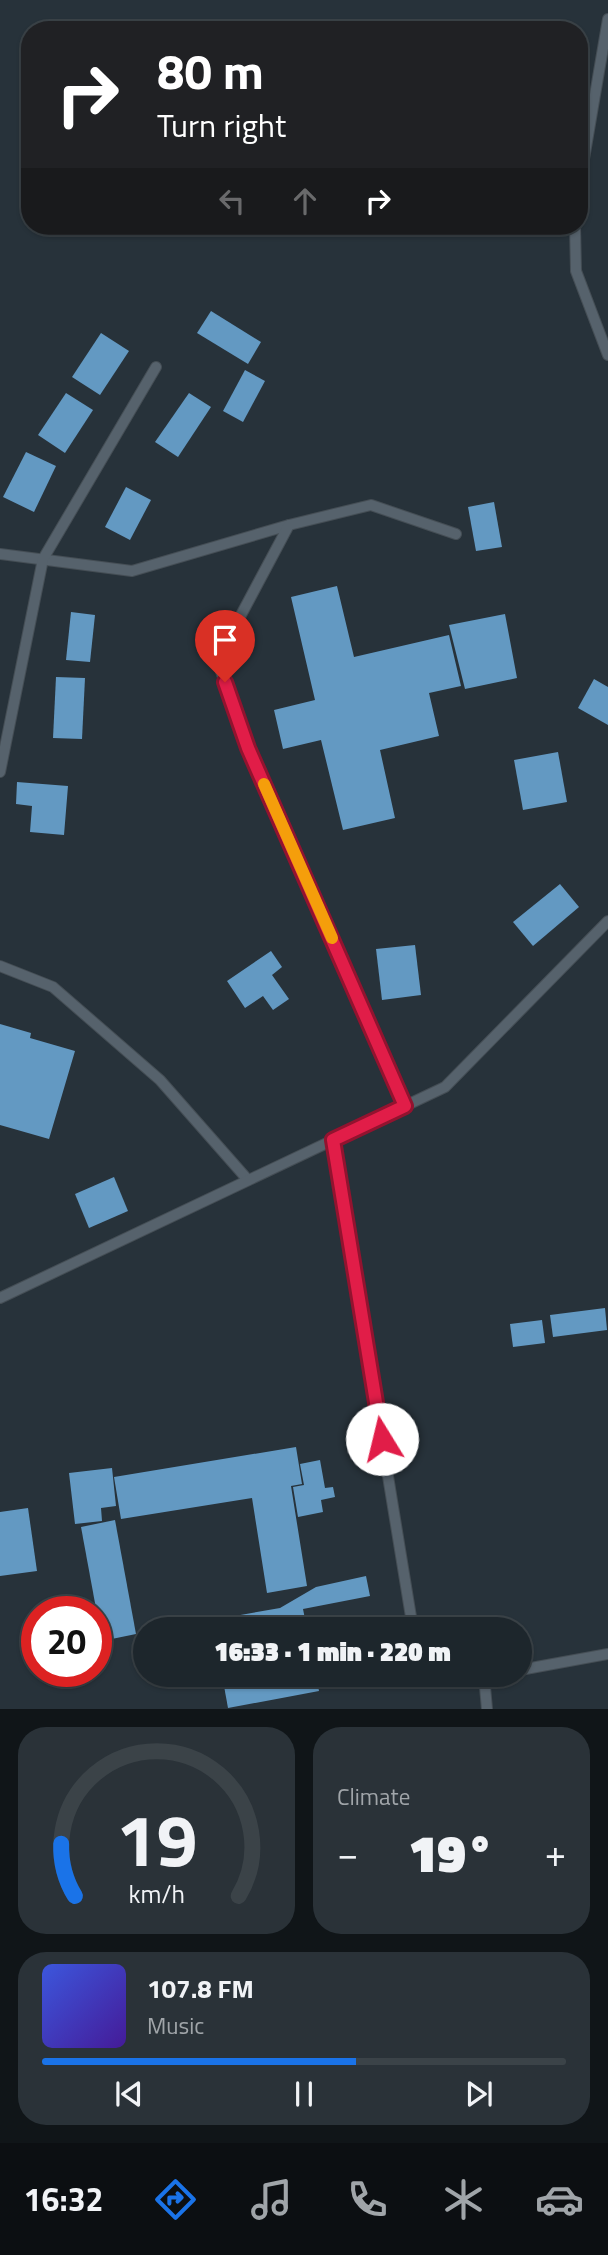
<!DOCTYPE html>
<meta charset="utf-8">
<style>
body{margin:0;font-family:"Titillium Web",sans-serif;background:#2a3238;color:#f1f3f6;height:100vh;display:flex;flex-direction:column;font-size:26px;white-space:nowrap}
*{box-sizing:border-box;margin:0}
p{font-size:23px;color:#a0a5a9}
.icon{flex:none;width:38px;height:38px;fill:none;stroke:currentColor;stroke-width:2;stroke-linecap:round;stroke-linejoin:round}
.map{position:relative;height:1709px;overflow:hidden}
.panel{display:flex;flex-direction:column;gap:18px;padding:18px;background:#101518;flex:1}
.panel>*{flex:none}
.top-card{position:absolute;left:21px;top:21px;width:567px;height:214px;border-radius:28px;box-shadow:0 2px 5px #0004,0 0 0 2px #3b4348;background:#202124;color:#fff;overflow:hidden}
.speed{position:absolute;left:21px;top:1596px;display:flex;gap:14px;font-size:35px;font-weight:700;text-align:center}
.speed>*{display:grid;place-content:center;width:91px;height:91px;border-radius:50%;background:#1d262c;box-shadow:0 2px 5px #0004,0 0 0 2px #3b4348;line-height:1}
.speed .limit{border:10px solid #d22;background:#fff;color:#111}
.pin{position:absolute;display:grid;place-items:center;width:60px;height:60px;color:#fff;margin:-72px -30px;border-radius:50% 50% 50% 0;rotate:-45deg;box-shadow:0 0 7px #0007}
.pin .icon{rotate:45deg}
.me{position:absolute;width:77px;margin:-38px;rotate:351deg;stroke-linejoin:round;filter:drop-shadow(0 0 5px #0008)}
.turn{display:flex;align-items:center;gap:24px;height:147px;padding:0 21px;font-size:32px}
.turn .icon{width:91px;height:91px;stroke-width:2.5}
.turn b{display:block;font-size:49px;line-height:60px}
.lanes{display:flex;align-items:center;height:66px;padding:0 21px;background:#0003;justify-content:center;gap:35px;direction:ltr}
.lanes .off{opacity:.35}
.big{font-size:52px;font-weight:800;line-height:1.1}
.panel .tile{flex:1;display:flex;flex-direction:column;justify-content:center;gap:10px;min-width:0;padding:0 24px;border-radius:28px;background:#2a3238}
.panel .dial{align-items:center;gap:0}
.dial svg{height:182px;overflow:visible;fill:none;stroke:#3b4348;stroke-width:7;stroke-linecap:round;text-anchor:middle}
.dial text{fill:#f1f3f6;stroke:none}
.song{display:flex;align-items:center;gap:21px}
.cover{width:84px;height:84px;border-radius:10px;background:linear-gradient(135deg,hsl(230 70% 55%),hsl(260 70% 35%))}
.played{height:7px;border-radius:4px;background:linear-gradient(90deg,#1a73e8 60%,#3b4348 60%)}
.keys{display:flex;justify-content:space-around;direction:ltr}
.heat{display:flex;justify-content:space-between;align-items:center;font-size:38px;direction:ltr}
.panel .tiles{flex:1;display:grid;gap:18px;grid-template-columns:1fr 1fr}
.tile:last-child{grid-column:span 2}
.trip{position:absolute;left:133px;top:1617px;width:399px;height:70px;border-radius:35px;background:#1d262c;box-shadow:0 2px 5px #0004,0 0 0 2px #3b4348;font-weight:800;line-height:70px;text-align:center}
.menu{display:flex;height:112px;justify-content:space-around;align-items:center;background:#0c0f12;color:#a0a5a9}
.menu .icon{width:49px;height:49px}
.menu .selected{color:#1a73e8}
.menu b{font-size:32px;color:#f1f3f6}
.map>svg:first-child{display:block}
</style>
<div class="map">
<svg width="608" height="1709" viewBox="0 0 608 1709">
<rect width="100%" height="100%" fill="#27323a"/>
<g fill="#6399c2">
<polygon points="211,311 261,342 248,364 197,333"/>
<polygon points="101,333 129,351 100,395 72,377"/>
<polygon points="245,370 265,381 243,422 223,411"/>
<polygon points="66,393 93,410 65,453 38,435"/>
<polygon points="189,393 211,407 178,457 155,442"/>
<polygon points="26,452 56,466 34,512 3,497"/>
<polygon points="126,487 151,500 130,540 105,527"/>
<polygon points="494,502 502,547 476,551 468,507"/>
<polygon points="337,586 354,657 449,635 461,686 429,693 439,736 380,750 395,818 343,830 321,740 283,749 274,710 315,700 291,597"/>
<polygon points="71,612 95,615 90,662 66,660"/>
<polygon points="505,614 517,678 465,689 449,625"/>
<polygon points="56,677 85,678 82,739 53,738"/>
<polygon points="594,679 608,687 608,725 578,708"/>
<polygon points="558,752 567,802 523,810 514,760"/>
<polygon points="17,782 68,786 64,835 30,832 32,806 16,804"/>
<polygon points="560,884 579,907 533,946 513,922"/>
<polygon points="415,945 421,995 382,1000 376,949"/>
<polygon points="271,951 282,967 272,975 289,999 273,1010 263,996 245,1008 227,981"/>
<polygon points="0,1024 31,1033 30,1038 75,1051 49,1139 0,1125"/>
<polygon points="114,1177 128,1211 89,1228 75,1194"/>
<polygon points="605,1308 607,1330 553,1337 550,1315"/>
<polygon points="542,1320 545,1343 513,1347 510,1324"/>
<polygon points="296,1447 302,1484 291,1486 307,1586 267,1593 252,1498 121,1519 114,1477"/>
<polygon points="320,1460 325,1488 333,1487 335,1497 321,1500 323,1512 298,1517 293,1487 304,1485 300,1464"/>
<polygon points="112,1468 116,1506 101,1508 102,1521 75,1524 69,1473"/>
<polygon points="28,1508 37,1571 0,1576 0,1512"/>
<polygon points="115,1520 136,1634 102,1641 81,1527"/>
<polygon points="366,1576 370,1596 303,1609 307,1629 179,1629 178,1626 280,1608 316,1587"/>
<polygon points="222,1675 316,1675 319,1691 228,1708"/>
</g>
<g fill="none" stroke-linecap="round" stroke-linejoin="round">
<defs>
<g id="lane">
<polyline points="579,188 608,19"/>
<polyline points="575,226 576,271 608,355"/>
<polyline points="0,554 132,571 289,525"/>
<polyline points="0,772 43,559 156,367"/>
<polyline points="0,966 53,987 160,1080 248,1180"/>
<polyline points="405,1106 248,749 217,660 289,525 371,505 456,534"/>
<polyline points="333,1140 413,1629"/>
<polyline points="0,1298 445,1087 608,921"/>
<polyline points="520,1670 608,1654"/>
<polyline points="431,1675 439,1683 492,1675"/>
<polyline points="484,1676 487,1709"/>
</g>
</defs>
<use href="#lane" stroke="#454e55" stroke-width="12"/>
<use href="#lane" stroke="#56626c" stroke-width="10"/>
</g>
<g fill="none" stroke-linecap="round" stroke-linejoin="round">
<defs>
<polyline id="route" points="225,682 248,748 405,1106 333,1140 382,1439"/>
</defs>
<use href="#route" stroke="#92132f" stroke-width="18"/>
<use href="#route" stroke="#e11d48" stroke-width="12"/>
<polyline stroke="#f59e0b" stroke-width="12" points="264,784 332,938"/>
</g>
</svg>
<div class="speed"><div class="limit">20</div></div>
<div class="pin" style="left:225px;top:682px;background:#d93025"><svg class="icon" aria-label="arrive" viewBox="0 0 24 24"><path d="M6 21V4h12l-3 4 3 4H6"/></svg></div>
<svg class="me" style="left:382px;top:1439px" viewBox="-20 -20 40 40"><circle r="19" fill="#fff"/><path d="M0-13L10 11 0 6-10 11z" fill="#e11d48"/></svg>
<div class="trip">16:33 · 1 min · 220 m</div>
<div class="top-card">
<div class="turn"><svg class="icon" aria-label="right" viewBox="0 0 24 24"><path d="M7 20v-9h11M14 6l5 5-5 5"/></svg><div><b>80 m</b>Turn right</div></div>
<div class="lanes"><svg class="icon off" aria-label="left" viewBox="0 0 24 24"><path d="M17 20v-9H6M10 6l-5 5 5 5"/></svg><svg class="icon off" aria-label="ahead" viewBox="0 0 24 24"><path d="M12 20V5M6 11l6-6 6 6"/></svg><svg class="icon" aria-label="right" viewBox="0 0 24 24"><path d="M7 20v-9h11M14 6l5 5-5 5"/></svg></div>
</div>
</div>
<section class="panel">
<div class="tiles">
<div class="tile dial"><svg viewBox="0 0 100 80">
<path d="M14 69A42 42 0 1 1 86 69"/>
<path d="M14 69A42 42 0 0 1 8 46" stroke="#1a73e8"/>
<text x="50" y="56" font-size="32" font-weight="700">19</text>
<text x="50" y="72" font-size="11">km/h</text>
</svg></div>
<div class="tile"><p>Climate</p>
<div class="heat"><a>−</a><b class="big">19°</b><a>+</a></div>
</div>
<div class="tile">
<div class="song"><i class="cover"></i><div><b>107.8 FM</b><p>Music</p></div></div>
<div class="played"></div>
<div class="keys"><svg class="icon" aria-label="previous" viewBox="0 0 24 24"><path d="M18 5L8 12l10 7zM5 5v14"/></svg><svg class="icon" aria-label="pause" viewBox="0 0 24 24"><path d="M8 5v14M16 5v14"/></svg><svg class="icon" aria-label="next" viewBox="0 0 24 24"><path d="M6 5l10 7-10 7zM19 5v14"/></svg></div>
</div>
</div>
</section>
<nav class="menu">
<b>16:32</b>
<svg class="icon selected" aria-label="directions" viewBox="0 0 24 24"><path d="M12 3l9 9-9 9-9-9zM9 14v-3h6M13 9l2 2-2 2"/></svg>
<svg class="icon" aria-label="music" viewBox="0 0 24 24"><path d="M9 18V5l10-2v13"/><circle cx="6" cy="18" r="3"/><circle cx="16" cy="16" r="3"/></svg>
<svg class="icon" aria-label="phone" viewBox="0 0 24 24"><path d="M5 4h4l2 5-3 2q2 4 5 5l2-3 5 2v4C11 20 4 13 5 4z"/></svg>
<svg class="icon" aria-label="climate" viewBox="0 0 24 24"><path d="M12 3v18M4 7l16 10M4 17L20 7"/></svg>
<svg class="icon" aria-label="car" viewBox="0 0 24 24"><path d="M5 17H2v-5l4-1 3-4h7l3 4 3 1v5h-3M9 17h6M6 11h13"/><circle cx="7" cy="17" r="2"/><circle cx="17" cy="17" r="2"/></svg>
</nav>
